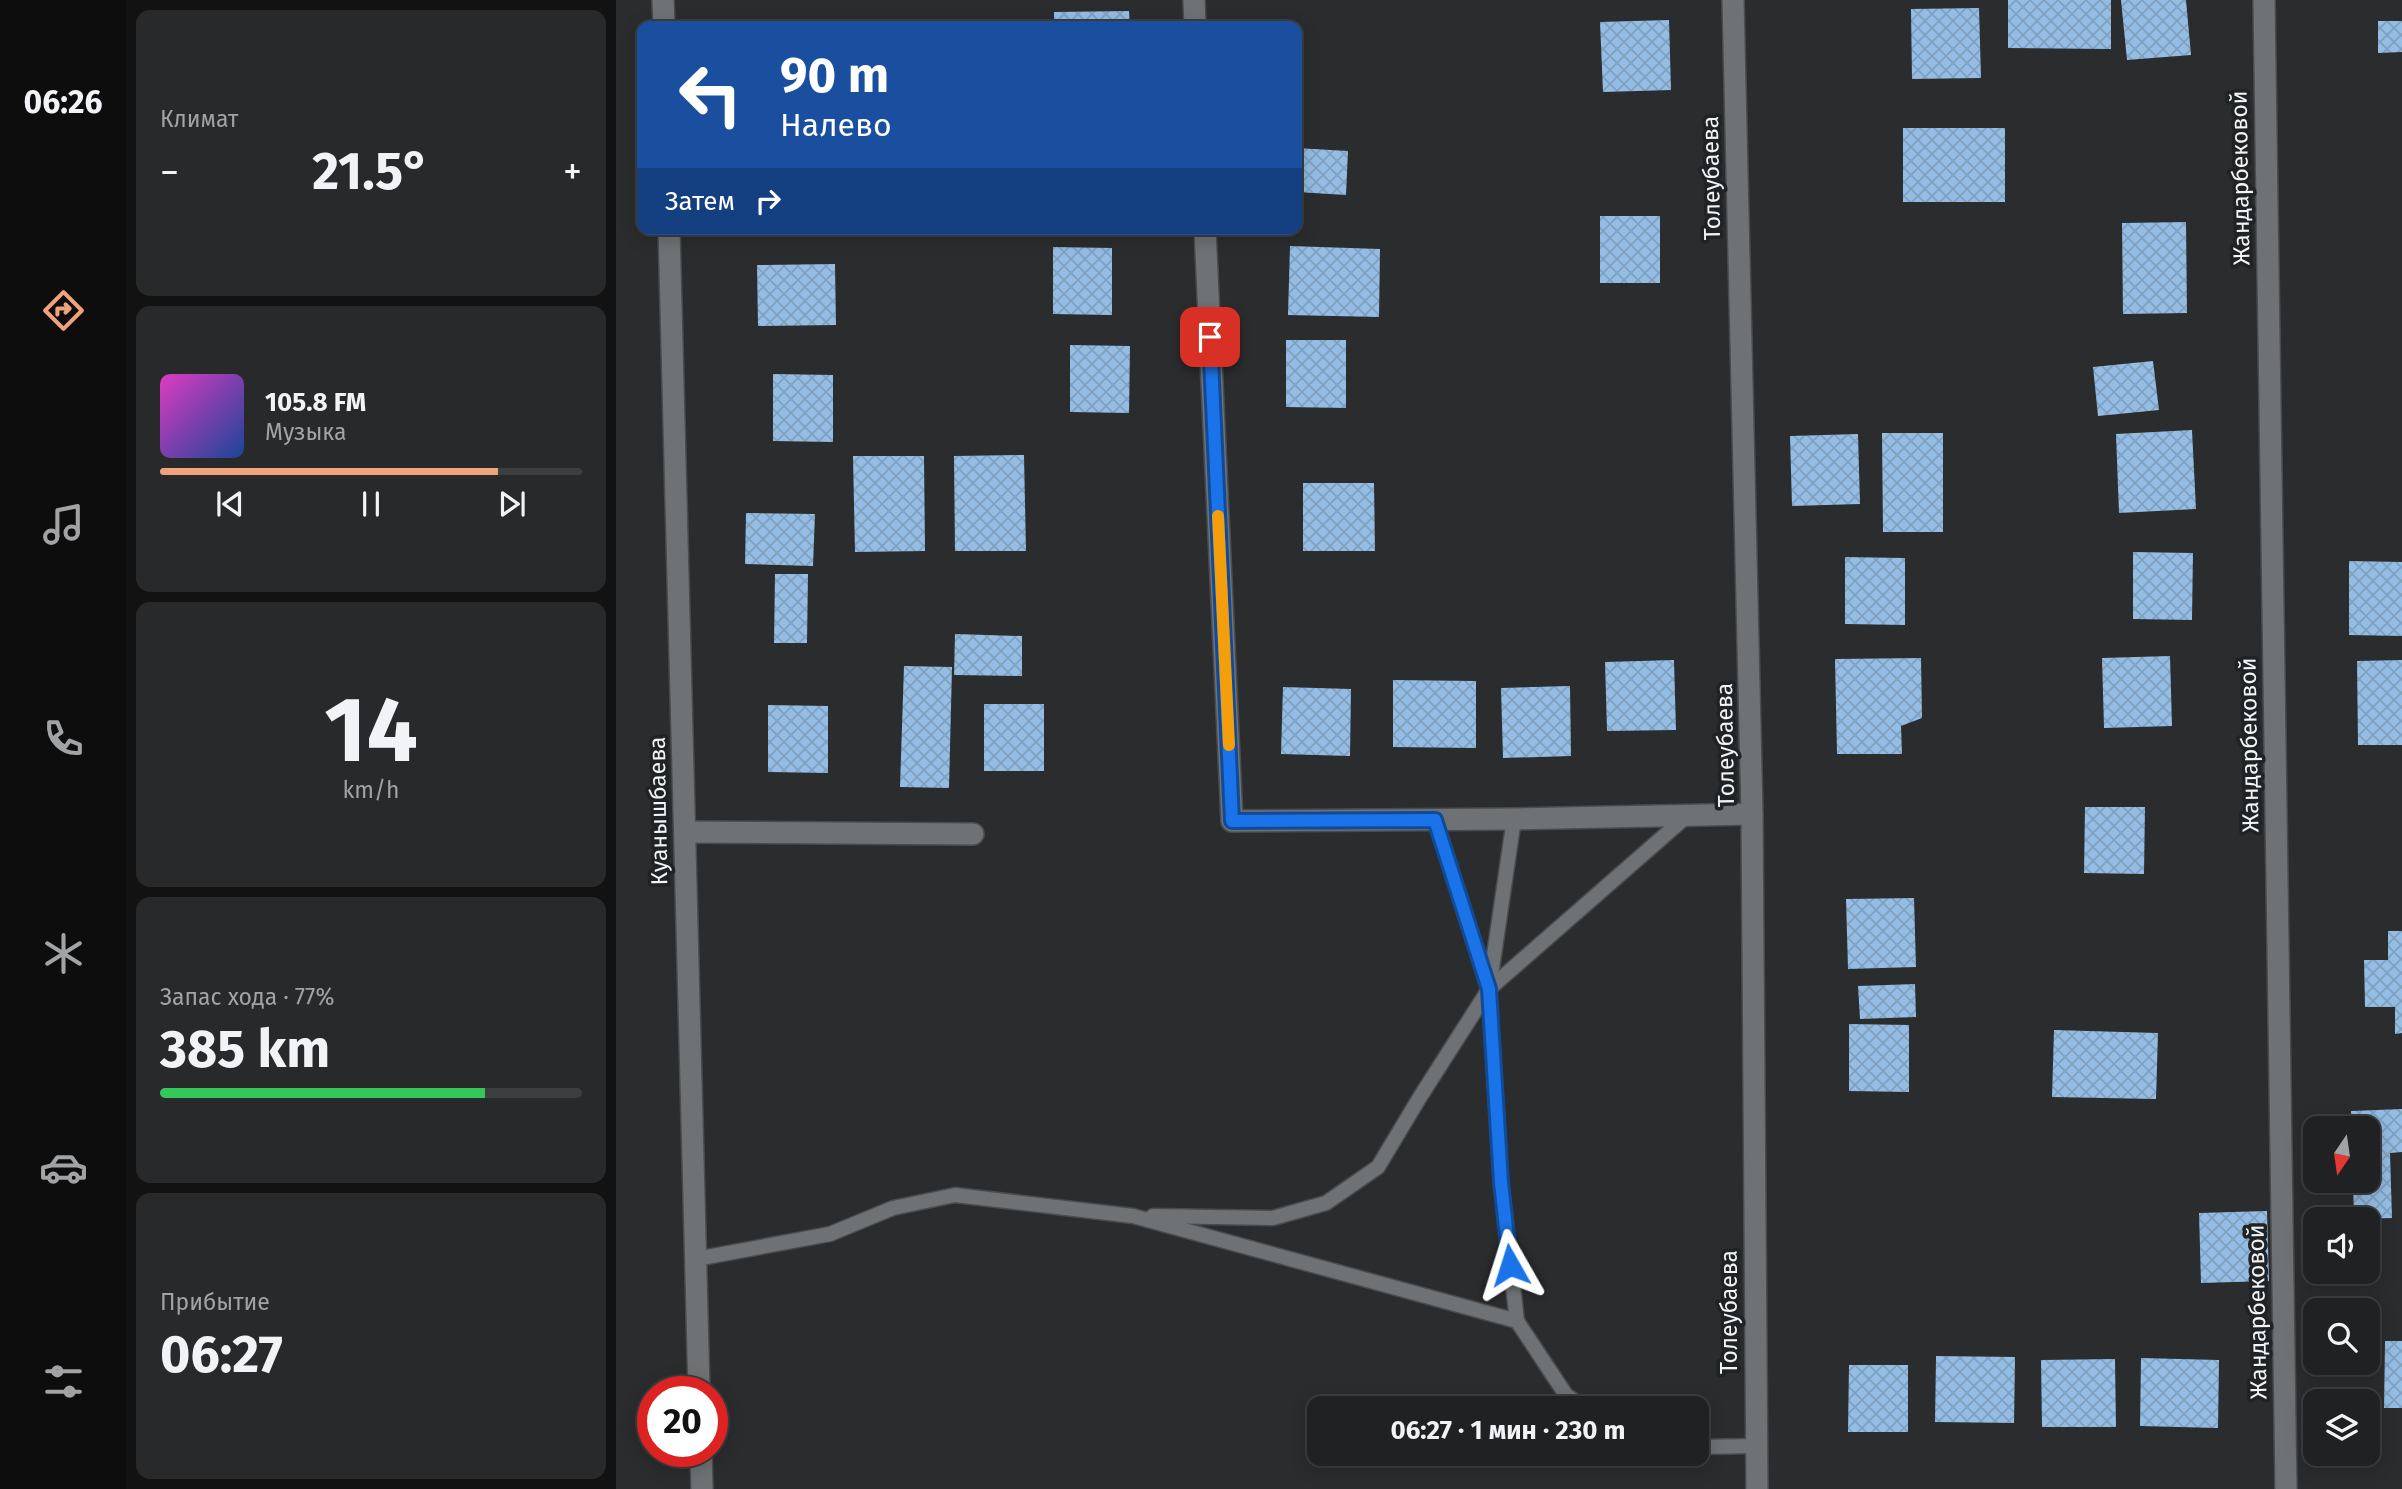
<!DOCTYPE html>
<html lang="ru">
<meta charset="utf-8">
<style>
body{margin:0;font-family:"Fira Sans",sans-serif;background:#28292a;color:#f1f3f6;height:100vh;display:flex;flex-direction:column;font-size:26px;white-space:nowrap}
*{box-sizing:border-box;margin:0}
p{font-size:23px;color:#a2a3a5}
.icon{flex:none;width:38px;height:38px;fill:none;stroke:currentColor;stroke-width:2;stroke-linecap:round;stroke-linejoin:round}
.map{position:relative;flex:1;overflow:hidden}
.drawer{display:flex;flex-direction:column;gap:10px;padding:10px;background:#121213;width:490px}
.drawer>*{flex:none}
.banner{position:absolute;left:21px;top:21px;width:665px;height:214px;border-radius:14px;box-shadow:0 4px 18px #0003,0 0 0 2px #3d3e40;background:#1a4fa0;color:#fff;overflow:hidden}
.needle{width:46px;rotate:193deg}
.buttons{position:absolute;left:1687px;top:1116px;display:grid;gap:14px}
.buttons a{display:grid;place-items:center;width:77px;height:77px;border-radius:14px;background:#202122;box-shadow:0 4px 18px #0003,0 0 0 2px #3d3e40;font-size:35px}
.speed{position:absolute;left:21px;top:1376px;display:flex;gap:14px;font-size:35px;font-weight:700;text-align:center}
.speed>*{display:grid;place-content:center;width:91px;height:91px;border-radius:50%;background:#202122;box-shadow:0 4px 18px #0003,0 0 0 2px #3d3e40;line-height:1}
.speed .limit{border:10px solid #d22;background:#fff;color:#111}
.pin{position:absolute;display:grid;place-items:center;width:60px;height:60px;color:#fff;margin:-30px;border-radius:14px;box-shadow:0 4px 10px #0006}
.me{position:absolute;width:77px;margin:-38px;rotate:354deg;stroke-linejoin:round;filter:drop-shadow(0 0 5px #0008)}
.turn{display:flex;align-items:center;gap:24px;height:147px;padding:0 28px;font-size:32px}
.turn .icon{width:91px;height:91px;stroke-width:2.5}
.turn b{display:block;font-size:49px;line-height:60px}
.then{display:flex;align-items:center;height:66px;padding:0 28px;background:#0003;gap:14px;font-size:26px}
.big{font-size:52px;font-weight:700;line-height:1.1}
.drawer .card{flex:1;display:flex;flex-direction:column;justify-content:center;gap:10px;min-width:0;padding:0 24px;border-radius:14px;background:#28292a}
.drawer .dial{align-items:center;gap:0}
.dial b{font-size:91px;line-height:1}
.song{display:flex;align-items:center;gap:21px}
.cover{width:84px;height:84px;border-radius:10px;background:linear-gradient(135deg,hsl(310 70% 55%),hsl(220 70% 35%))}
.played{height:7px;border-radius:4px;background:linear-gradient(90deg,#f0a27a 80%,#3d3e40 80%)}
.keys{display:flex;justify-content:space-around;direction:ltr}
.heat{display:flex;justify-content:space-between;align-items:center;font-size:38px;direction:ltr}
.charge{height:10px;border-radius:5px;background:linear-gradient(90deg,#34c759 77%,#3d3e40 0)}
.trip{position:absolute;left:691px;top:1396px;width:402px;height:70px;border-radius:14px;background:#202122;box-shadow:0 4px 18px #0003,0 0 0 2px #3d3e40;font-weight:700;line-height:70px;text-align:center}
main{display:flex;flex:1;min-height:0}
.tab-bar{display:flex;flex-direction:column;width:126px;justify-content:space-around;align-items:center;background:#0d0d0e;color:#a2a3a5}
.tab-bar .icon{width:49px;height:49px}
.tab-bar .on{color:#f0a27a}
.tab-bar b{font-size:32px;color:#f1f3f6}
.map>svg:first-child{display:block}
</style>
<main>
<nav class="tab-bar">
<b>06:26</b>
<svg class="icon on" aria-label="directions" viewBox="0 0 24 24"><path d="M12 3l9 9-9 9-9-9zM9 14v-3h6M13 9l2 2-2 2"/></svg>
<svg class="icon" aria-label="music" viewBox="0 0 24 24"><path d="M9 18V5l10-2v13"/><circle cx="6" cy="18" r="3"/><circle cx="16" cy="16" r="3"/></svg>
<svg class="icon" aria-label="phone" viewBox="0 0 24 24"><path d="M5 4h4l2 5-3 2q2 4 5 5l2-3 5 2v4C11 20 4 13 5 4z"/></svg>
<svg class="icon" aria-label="climate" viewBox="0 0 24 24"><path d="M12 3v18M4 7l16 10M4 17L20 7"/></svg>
<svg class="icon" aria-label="car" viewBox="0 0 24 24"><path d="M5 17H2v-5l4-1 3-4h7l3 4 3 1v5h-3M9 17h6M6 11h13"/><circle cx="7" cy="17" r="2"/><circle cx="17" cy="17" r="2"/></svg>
<svg class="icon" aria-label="filters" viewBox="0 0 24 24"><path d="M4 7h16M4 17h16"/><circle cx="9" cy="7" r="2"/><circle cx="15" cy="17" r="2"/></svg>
</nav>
<section class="drawer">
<div class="card"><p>Климат</p>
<div class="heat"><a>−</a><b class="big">21.5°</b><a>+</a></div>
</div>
<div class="card">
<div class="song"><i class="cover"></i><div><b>105.8 FM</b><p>Музыка</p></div></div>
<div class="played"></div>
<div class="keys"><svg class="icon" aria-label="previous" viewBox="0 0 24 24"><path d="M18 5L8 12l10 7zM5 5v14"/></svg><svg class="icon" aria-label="pause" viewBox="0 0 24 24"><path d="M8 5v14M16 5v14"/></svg><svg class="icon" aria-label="next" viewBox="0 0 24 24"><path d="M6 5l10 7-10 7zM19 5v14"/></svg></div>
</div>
<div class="card dial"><b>14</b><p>km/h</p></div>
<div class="card"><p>Запас хода · 77%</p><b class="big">385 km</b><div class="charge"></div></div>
<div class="card"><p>Прибытие</p><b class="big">06:27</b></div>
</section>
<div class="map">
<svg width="1786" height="1489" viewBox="0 0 1786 1489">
<defs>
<pattern id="building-cross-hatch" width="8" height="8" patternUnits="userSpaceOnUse" patternTransform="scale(1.75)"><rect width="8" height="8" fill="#93bde5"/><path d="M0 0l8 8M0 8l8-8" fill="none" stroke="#80a0be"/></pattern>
</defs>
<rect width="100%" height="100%" fill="#2a2c2e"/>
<g fill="url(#building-cross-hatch)">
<polygon points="1392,0 1495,0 1495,49 1392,48"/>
<polygon points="1505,0 1570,0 1575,55 1511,60"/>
<polygon points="1363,8 1365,78 1296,79 1295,9"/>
<polygon points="513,11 514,26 438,26 438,12"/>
<rect x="354" y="20" width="60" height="6"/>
<polygon points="1053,20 1055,90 987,92 984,22"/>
<polygon points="1762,21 1786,21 1786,52 1762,53"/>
<rect x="1287" y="128" width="102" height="74"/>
<polygon points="681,148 732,151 730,195 681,192"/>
<rect x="984" y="216" width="60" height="67"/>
<polygon points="1570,222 1571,313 1507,314 1506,223"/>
<polygon points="674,246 764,249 763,317 672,315"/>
<polygon points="437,247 496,248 496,315 437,314"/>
<polygon points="219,264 220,325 142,326 141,265"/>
<polygon points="670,340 730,340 730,408 670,407"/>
<polygon points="454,345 514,346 513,413 454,412"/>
<polygon points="1537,361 1543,410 1482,416 1477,367"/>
<polygon points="157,374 217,375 217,442 157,441"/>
<polygon points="1576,430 1580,509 1503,513 1500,434"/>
<polygon points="1266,433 1327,433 1327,532 1267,532"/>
<polygon points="1242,434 1244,504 1176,506 1174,436"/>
<polygon points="408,455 410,551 339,551 338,456"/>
<polygon points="237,456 308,456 309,551 239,552"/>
<polygon points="687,483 758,483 759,551 687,551"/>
<polygon points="130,513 199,514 197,566 129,564"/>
<polygon points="1517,552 1577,553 1576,620 1517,619"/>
<polygon points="1229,557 1289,558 1289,625 1229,624"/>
<polygon points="1733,561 1786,562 1786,636 1733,635"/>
<polygon points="159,574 192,574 191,643 158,643"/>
<polygon points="339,634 406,636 406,676 338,675"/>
<polygon points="1554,656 1556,726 1488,728 1486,658"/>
<polygon points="1305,658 1306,718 1285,726 1286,754 1221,754 1219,659"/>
<polygon points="1058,660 1060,730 991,731 989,662"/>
<polygon points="1786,660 1786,745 1742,745 1741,661"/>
<polygon points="288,666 336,667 333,788 284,787"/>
<polygon points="777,680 860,681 860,748 777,747"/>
<polygon points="954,686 955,756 887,758 885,688"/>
<polygon points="667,687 735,689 734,756 665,754"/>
<rect x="368" y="704" width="60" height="67"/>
<polygon points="152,705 212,706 212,773 152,772"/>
<polygon points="1469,807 1529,807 1528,874 1468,873"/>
<polygon points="1298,898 1300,967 1232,969 1230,899"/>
<polygon points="1772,931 1786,931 1786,1033 1779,1034 1779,1007 1749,1007 1748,960 1772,960"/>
<polygon points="1299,984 1300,1017 1244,1019 1242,986"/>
<polygon points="1233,1024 1293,1025 1293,1092 1233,1091"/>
<polygon points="1438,1030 1542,1033 1540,1099 1436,1097"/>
<polygon points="1786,1109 1786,1152 1774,1153 1776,1218 1738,1219 1737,1181 1752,1181 1752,1129 1736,1129 1735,1111"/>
<polygon points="1651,1211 1653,1281 1585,1283 1583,1213"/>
<polygon points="1769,1341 1786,1341 1786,1408 1768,1408"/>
<polygon points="1320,1356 1399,1357 1398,1423 1319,1422"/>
<polygon points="1525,1358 1603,1360 1602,1428 1524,1426"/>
<polygon points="1499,1359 1500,1427 1426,1427 1425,1360"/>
<polygon points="1233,1365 1292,1365 1292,1432 1232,1432"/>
</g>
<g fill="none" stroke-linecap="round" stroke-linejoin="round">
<defs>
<g id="lane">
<polyline points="819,819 871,984"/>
<polyline points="898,819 873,989 885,1182 901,1321 950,1395 971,1409"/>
<polyline points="537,1216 657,1218 710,1203 762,1167 804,1097 873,989 1072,815"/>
<polyline points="80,1259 214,1234 277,1208 339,1195 517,1216 901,1321"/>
<polyline points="1082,1447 1140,1446"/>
</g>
<g id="street">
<polyline points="47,0 48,26"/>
<polyline points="578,0 579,26"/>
<polyline points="1117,0 1136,814 1141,1489"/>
<polyline points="1648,0 1670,1489"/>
<polyline points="53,229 83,1391"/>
<polyline points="589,229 616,821 898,819 1136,814"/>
<polyline points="69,832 357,834"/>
<polyline points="85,1451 86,1489"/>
</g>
</defs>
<use href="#lane" stroke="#494b4c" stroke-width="17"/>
<use href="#street" stroke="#494b4c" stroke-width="24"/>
<use href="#lane" stroke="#6f7274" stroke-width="14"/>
<use href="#street" stroke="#6f7274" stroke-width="21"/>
</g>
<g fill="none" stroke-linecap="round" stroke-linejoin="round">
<defs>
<polyline id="route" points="594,337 616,821 819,820 873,989 885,1182 894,1265"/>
</defs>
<use href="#route" stroke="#114b97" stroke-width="18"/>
<use href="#route" stroke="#1a73e8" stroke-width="12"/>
<polyline stroke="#f59e0b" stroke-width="12" points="602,516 613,745"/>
</g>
<g text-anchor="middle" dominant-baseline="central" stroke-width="7" stroke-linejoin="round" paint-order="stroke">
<g font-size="23" fill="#f3f4f5" stroke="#202325">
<text transform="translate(1095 178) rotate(-91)">Толеубаева</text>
<text transform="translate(1624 178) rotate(-91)">Жандарбековой</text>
<text transform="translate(1109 745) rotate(-91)">Толеубаева</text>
<text transform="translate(1633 745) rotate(-91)">Жандарбековой</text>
<text transform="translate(42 811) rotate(-91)">Куанышбаева</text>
<text transform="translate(1113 1312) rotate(-90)">Толеубаева</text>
<text transform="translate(1641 1312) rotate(-91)">Жандарбековой</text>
</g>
</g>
</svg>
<div class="buttons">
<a><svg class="needle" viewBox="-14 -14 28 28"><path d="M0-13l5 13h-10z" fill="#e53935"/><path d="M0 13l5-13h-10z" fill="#a2a3a5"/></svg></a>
<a><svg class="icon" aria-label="sound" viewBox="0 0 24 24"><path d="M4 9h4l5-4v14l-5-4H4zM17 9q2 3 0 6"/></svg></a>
<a><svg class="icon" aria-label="search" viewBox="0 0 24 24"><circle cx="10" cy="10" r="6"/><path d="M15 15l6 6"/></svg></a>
<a><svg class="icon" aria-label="layers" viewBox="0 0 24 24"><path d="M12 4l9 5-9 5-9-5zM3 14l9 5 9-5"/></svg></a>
</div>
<div class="speed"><div class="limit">20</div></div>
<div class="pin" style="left:594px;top:337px;background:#d93025"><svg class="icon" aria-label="arrive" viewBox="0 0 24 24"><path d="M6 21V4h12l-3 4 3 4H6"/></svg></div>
<svg class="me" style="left:894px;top:1265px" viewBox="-20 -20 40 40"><path d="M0-17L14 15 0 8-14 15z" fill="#1a73e8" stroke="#fff" stroke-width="4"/></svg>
<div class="trip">06:27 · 1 мин · 230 m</div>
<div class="banner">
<div class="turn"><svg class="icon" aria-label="left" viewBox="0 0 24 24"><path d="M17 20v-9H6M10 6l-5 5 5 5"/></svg><div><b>90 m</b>Налево</div></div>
<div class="then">Затем<svg class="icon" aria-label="right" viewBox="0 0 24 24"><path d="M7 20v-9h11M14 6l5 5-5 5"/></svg></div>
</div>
</div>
</main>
